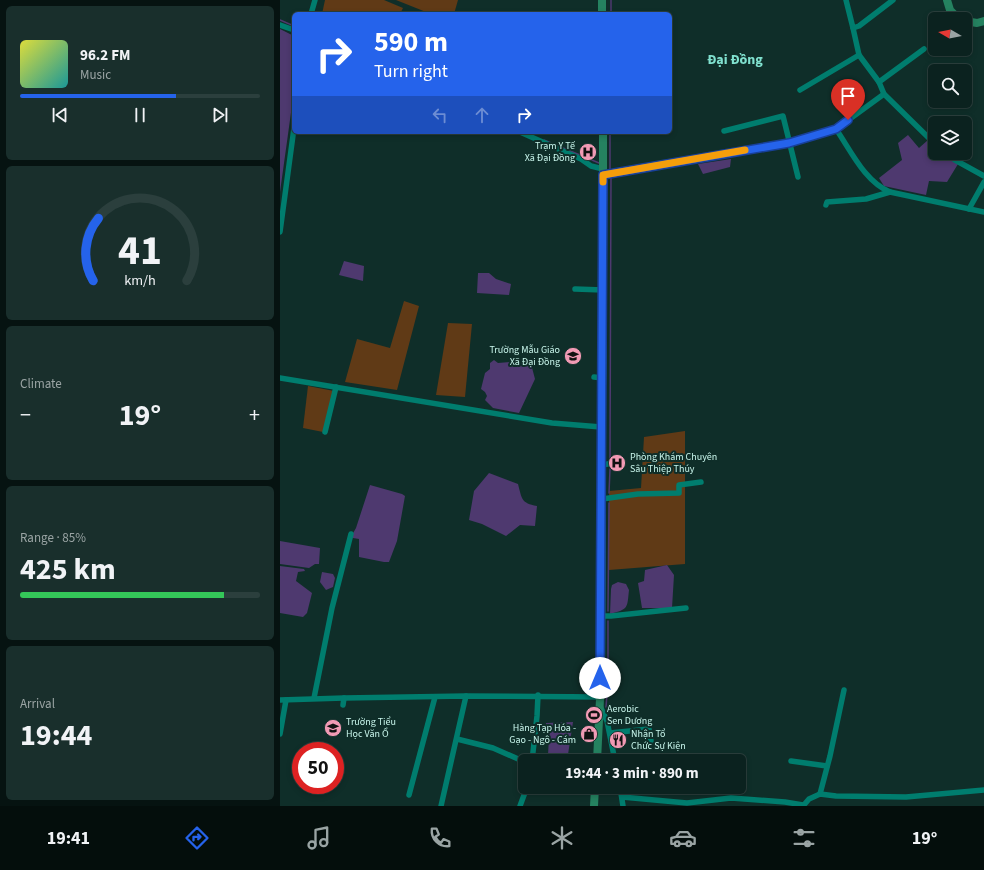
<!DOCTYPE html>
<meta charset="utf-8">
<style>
body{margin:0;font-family:"Source Sans 3",sans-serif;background:#192f2c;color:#f1f3f6;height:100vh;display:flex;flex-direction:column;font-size:15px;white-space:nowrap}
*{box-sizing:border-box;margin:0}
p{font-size:13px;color:#9aa4a4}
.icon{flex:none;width:22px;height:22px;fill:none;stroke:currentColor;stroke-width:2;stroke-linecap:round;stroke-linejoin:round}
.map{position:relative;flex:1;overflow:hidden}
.panel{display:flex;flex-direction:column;gap:6px;padding:6px;background:#061311;width:280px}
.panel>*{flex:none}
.top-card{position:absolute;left:12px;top:12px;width:380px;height:122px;border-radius:6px;box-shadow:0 2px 6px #0003,0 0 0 1px #2b3f3d;background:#2563eb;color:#fff;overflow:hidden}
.needle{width:26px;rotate:279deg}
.fabs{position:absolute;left:648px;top:12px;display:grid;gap:8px}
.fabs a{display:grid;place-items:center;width:44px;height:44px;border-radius:6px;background:#0b221f;box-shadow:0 2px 6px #0003,0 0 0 1px #2b3f3d;font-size:20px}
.speed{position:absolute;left:12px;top:742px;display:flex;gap:8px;font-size:20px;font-weight:700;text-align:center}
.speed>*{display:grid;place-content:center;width:52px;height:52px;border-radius:50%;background:#0b221f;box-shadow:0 2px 6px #0003,0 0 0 1px #2b3f3d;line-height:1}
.speed .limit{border:6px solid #d22;background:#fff;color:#111}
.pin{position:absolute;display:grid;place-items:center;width:34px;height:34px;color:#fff;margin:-41px -17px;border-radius:50% 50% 50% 0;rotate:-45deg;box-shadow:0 0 4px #0007}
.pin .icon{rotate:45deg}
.me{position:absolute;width:44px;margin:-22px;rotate:0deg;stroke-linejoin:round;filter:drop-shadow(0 0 3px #0008)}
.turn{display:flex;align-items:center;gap:14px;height:84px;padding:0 16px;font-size:18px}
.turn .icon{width:52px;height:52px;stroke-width:2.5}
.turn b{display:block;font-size:28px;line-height:34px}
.lanes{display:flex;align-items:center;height:38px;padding:0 16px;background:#0003;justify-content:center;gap:20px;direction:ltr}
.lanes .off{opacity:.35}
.big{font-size:30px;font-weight:700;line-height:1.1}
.panel .widget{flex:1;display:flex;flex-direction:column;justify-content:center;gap:6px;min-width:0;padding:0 14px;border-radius:6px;background:#192f2c}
.panel .dial{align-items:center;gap:0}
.dial svg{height:104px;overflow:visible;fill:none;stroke:#2b3f3d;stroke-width:7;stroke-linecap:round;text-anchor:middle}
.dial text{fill:#f1f3f6;stroke:none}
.song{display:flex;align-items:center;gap:12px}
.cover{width:48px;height:48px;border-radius:6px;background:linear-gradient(135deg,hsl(60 70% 55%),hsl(180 70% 35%))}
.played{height:4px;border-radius:2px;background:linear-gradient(90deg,#2563eb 65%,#2b3f3d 65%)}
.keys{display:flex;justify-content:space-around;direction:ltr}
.heat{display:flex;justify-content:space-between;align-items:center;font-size:22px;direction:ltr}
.charge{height:6px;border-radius:3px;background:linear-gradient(90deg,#34c759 85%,#2b3f3d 0)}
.trip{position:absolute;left:238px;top:754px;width:228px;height:40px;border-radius:6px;background:#0b221f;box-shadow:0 2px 6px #0003,0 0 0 1px #2b3f3d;font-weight:700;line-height:40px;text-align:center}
.menu{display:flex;height:64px;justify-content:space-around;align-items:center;background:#040e0c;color:#9aa4a4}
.menu .icon{width:28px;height:28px}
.menu .active{color:#2563eb}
.menu b{font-size:18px;color:#f1f3f6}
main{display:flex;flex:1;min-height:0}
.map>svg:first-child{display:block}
</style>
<main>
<section class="panel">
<div class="widget">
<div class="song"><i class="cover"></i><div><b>96.2 FM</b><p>Music</p></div></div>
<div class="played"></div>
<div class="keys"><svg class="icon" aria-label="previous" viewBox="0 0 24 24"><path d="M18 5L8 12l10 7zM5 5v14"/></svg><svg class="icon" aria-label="pause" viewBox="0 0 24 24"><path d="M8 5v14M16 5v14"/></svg><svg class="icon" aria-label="next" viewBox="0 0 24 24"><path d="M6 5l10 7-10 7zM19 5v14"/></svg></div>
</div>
<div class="widget dial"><svg viewBox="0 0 100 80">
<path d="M14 69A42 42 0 1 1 86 69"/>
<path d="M14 69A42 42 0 0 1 18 21" stroke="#2563eb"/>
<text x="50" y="56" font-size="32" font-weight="700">41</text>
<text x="50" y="72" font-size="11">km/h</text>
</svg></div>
<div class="widget"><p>Climate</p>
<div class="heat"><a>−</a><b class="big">19°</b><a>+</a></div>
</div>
<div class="widget"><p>Range · 85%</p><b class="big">425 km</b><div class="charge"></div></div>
<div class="widget"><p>Arrival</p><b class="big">19:44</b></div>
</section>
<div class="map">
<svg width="704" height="806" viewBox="0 0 704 806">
<rect width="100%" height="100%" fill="#0f2e29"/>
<g fill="#603a16">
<polygon points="45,0 104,0 123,8 120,14 42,14"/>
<polygon points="116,0 178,0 174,14 151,14"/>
<polygon points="124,301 139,306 117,390 65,382 77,339 110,348"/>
<polygon points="168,323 192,324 185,397 156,395"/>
<polygon points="28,386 54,391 43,432 23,428"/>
<polygon points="405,431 405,564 329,570 329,491 361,488 364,437"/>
</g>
<g fill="#4e396f">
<polygon points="0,29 14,36 14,65 11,66 14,80 14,91 0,192"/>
<polygon points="628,135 639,148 648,140 655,146 655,153 664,153 678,164 667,182 649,181 646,195 604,186 599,178 622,160 618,143"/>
<polygon points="451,159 450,167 423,174 418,164"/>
<polygon points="64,261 84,266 83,281 59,275"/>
<polygon points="198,273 209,273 216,279 231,284 229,295 197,293"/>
<polygon points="214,360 218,363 250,360 255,379 239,413 213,408 205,400 207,396 205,392 201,389 205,373 210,369 210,363"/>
<path d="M209 473 238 484C242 499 241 503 257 506L255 526 240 525 226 536 202 524 189 520 194 491Z"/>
<polygon points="90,485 122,494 125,496 117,541 109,562 104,562 79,557 79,539 73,538 72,535 76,528"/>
<polygon points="0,541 40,548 39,564 35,564 29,568 0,564"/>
<polygon points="387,565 394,575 392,608 362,608 358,583 364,581 365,570"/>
<polygon points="0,566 24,569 25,571 18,572 16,581 32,593 27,613 23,617 0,613"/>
<polygon points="42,572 53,574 55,578 53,587 46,590 40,582"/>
<path d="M338 582 346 584 349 590C347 608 349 609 330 614L331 589 332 585Z"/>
<polygon points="293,722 287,761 273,761 274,756 268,755 269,737 266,733 266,723"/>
</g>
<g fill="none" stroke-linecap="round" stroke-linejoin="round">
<g stroke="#4e396f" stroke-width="1.5">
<polyline points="331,14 331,0"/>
<polyline points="0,20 14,26"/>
<polyline points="330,132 330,171"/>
<polyline points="264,140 319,163"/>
<polyline points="330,459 331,175"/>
<polyline points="329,493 330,469"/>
<polyline points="328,611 329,503"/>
<polyline points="326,707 328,681 328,621"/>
</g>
<g stroke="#007d6e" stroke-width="5.5">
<polyline points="566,0 573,28 579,26 613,0"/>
<polyline points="31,14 35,0"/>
<polyline points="0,25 14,30"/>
<polyline points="573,28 579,55 599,82 604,94 655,144"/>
<polyline points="599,82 644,49"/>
<polyline points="520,90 579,55"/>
<path d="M556 129C571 151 585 182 610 192L704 212"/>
<polyline points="444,131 503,116 518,177"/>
<polyline points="240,132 301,159 311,166 323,169"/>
<polyline points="666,153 675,160 704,176"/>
<polyline points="323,175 509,143 556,129 604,94"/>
<polyline points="546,205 547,202 586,199 610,192"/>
<polyline points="689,209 704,182"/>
<polyline points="0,232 14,128"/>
<polyline points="295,289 323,290"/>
<polyline points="314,377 322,378"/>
<polyline points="0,378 272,423 321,427"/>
<polyline points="45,432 56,387"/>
<polyline points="322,465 333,463"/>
<polyline points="322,499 358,494 399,493 399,485 421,482"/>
<polyline points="321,616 331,616 406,608"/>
<polyline points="34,698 52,608 71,534"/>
<polyline points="0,700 64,698 186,696 320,697"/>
<polyline points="63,705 64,698"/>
<polyline points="320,706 327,721 335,761"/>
<polyline points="330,733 369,729 371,741"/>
<polyline points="0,734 6,700"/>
<polyline points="177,739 213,748 245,762"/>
<polyline points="252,761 257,716 258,695"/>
<polyline points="511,761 547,766"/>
<polyline points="340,787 343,806"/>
<polyline points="247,788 292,787"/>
<polyline points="540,794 550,756 564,690"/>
<polyline points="129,795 155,697"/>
<polyline points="342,797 407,803 451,798 505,802 523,805"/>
<polyline points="161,806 186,696"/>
<polyline points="240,806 247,787"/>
<polyline points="523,806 529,799 540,794 556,796 626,797 704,790"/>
</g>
<g stroke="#258260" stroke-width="8">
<polyline points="667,0 670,10 679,19"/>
<polyline points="322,14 322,0"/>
<polyline points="685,21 697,23 704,21"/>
<polyline points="317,761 321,678 322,499 321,427 323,348 323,132"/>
<polyline points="314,806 315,787"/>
</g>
</g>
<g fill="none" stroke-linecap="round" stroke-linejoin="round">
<defs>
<polyline id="route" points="320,678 323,175 509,143 556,129 568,120"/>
</defs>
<use href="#route" stroke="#184099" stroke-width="10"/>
<use href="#route" stroke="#2563eb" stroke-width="7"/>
<polyline stroke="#f59e0b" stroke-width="7" points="323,182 323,175 465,150"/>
</g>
<defs>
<symbol id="hospital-disc" viewBox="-11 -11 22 22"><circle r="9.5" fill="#f19ab4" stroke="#0f2e29"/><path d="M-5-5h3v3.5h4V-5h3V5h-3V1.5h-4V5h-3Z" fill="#111"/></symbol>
<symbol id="school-disc" viewBox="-11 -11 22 22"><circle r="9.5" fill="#f19ab4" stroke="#0f2e29"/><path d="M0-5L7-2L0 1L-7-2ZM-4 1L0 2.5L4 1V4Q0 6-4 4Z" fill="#111"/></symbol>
<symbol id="stadium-disc" viewBox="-11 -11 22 22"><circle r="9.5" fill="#f19ab4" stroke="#0f2e29"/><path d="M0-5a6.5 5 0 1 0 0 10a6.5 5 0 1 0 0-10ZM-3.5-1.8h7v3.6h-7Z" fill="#111"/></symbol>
<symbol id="shop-disc" viewBox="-11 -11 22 22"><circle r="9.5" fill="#f19ab4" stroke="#0f2e29"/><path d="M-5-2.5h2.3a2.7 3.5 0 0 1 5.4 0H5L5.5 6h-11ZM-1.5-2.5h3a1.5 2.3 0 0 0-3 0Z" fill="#111"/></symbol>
<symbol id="restaurant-disc" viewBox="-11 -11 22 22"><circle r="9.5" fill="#f19ab4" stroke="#0f2e29"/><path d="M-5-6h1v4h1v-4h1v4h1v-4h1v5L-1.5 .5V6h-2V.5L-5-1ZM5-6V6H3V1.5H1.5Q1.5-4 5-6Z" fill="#111"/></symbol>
</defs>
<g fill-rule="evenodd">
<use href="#hospital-disc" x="298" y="142" width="20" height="20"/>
<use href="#school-disc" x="283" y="346" width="20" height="20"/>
<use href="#hospital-disc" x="327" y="453" width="20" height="20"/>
<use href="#stadium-disc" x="304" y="705" width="20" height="20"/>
<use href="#school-disc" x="43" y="718" width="20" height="20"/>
<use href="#shop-disc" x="299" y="724" width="20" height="20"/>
<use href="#restaurant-disc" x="328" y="730" width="20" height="20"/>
</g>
<g text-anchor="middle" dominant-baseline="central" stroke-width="4" stroke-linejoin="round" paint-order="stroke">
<g font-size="10" fill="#c9f6ec" stroke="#0f2e29" text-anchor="start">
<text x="295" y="146" text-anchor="end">Trạm Y Tế<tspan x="295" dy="12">Xã Đại Đồng</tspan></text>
<text x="280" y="350" text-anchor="end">Trường Mẫu Giáo<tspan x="280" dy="12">Xã Đại Đồng</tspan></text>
<text x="350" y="457">Phòng Khám Chuyên<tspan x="350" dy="12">Sâu Thiệp Thúy</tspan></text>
<text x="327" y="709">Aerobic<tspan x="327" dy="12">Sen Dương</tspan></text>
<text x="66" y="722">Trường Tiểu<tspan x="66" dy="12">Học Văn Ổ</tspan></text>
<text x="296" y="728" text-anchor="end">Hàng Tạp Hóa -<tspan x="296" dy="12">Gạo - Ngô - Cám</tspan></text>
<text x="351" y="734">Nhận Tổ<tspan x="351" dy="12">Chức Sự Kiện</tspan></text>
</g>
<g font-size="14" font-weight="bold" fill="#80e1cf" stroke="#0f2e29">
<text x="455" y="60">Đại Đồng</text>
</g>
</g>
</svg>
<div class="fabs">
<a><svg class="needle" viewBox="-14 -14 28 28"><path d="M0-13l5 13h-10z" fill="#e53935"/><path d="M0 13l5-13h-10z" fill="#9aa4a4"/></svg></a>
<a><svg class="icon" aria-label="search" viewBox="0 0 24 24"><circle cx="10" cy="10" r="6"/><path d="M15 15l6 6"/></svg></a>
<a><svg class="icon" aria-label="layers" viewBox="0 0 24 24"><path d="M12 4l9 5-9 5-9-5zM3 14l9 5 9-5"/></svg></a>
</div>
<div class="speed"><div class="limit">50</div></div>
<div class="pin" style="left:568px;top:120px;background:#d93025"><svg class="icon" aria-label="arrive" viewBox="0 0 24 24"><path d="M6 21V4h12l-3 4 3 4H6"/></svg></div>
<svg class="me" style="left:320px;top:678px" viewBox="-20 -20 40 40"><circle r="19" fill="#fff"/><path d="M0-13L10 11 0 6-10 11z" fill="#2563eb"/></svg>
<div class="trip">19:44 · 3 min · 890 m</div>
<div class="top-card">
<div class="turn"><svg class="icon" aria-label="right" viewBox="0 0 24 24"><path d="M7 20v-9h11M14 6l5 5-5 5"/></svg><div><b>590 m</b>Turn right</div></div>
<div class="lanes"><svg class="icon off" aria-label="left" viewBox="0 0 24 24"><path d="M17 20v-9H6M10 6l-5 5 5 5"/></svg><svg class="icon off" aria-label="ahead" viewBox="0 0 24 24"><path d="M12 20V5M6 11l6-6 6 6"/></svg><svg class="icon" aria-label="right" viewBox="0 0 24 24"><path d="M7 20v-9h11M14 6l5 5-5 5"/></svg></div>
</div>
</div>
</main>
<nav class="menu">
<b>19:41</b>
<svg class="icon active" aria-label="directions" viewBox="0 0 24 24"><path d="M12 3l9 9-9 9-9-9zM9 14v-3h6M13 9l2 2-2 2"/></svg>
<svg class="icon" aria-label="music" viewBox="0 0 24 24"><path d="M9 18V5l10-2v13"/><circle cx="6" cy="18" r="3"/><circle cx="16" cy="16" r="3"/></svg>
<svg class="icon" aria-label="phone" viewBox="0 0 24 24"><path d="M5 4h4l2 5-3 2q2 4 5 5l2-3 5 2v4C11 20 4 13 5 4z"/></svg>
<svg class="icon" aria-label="climate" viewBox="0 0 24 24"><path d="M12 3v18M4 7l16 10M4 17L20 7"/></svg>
<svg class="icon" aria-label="car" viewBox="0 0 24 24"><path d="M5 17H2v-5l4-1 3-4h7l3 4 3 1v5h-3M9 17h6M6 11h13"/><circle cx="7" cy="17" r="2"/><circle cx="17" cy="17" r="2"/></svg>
<svg class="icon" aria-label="filters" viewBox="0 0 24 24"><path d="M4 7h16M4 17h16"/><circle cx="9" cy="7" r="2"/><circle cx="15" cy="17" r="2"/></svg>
<b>19°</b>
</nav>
